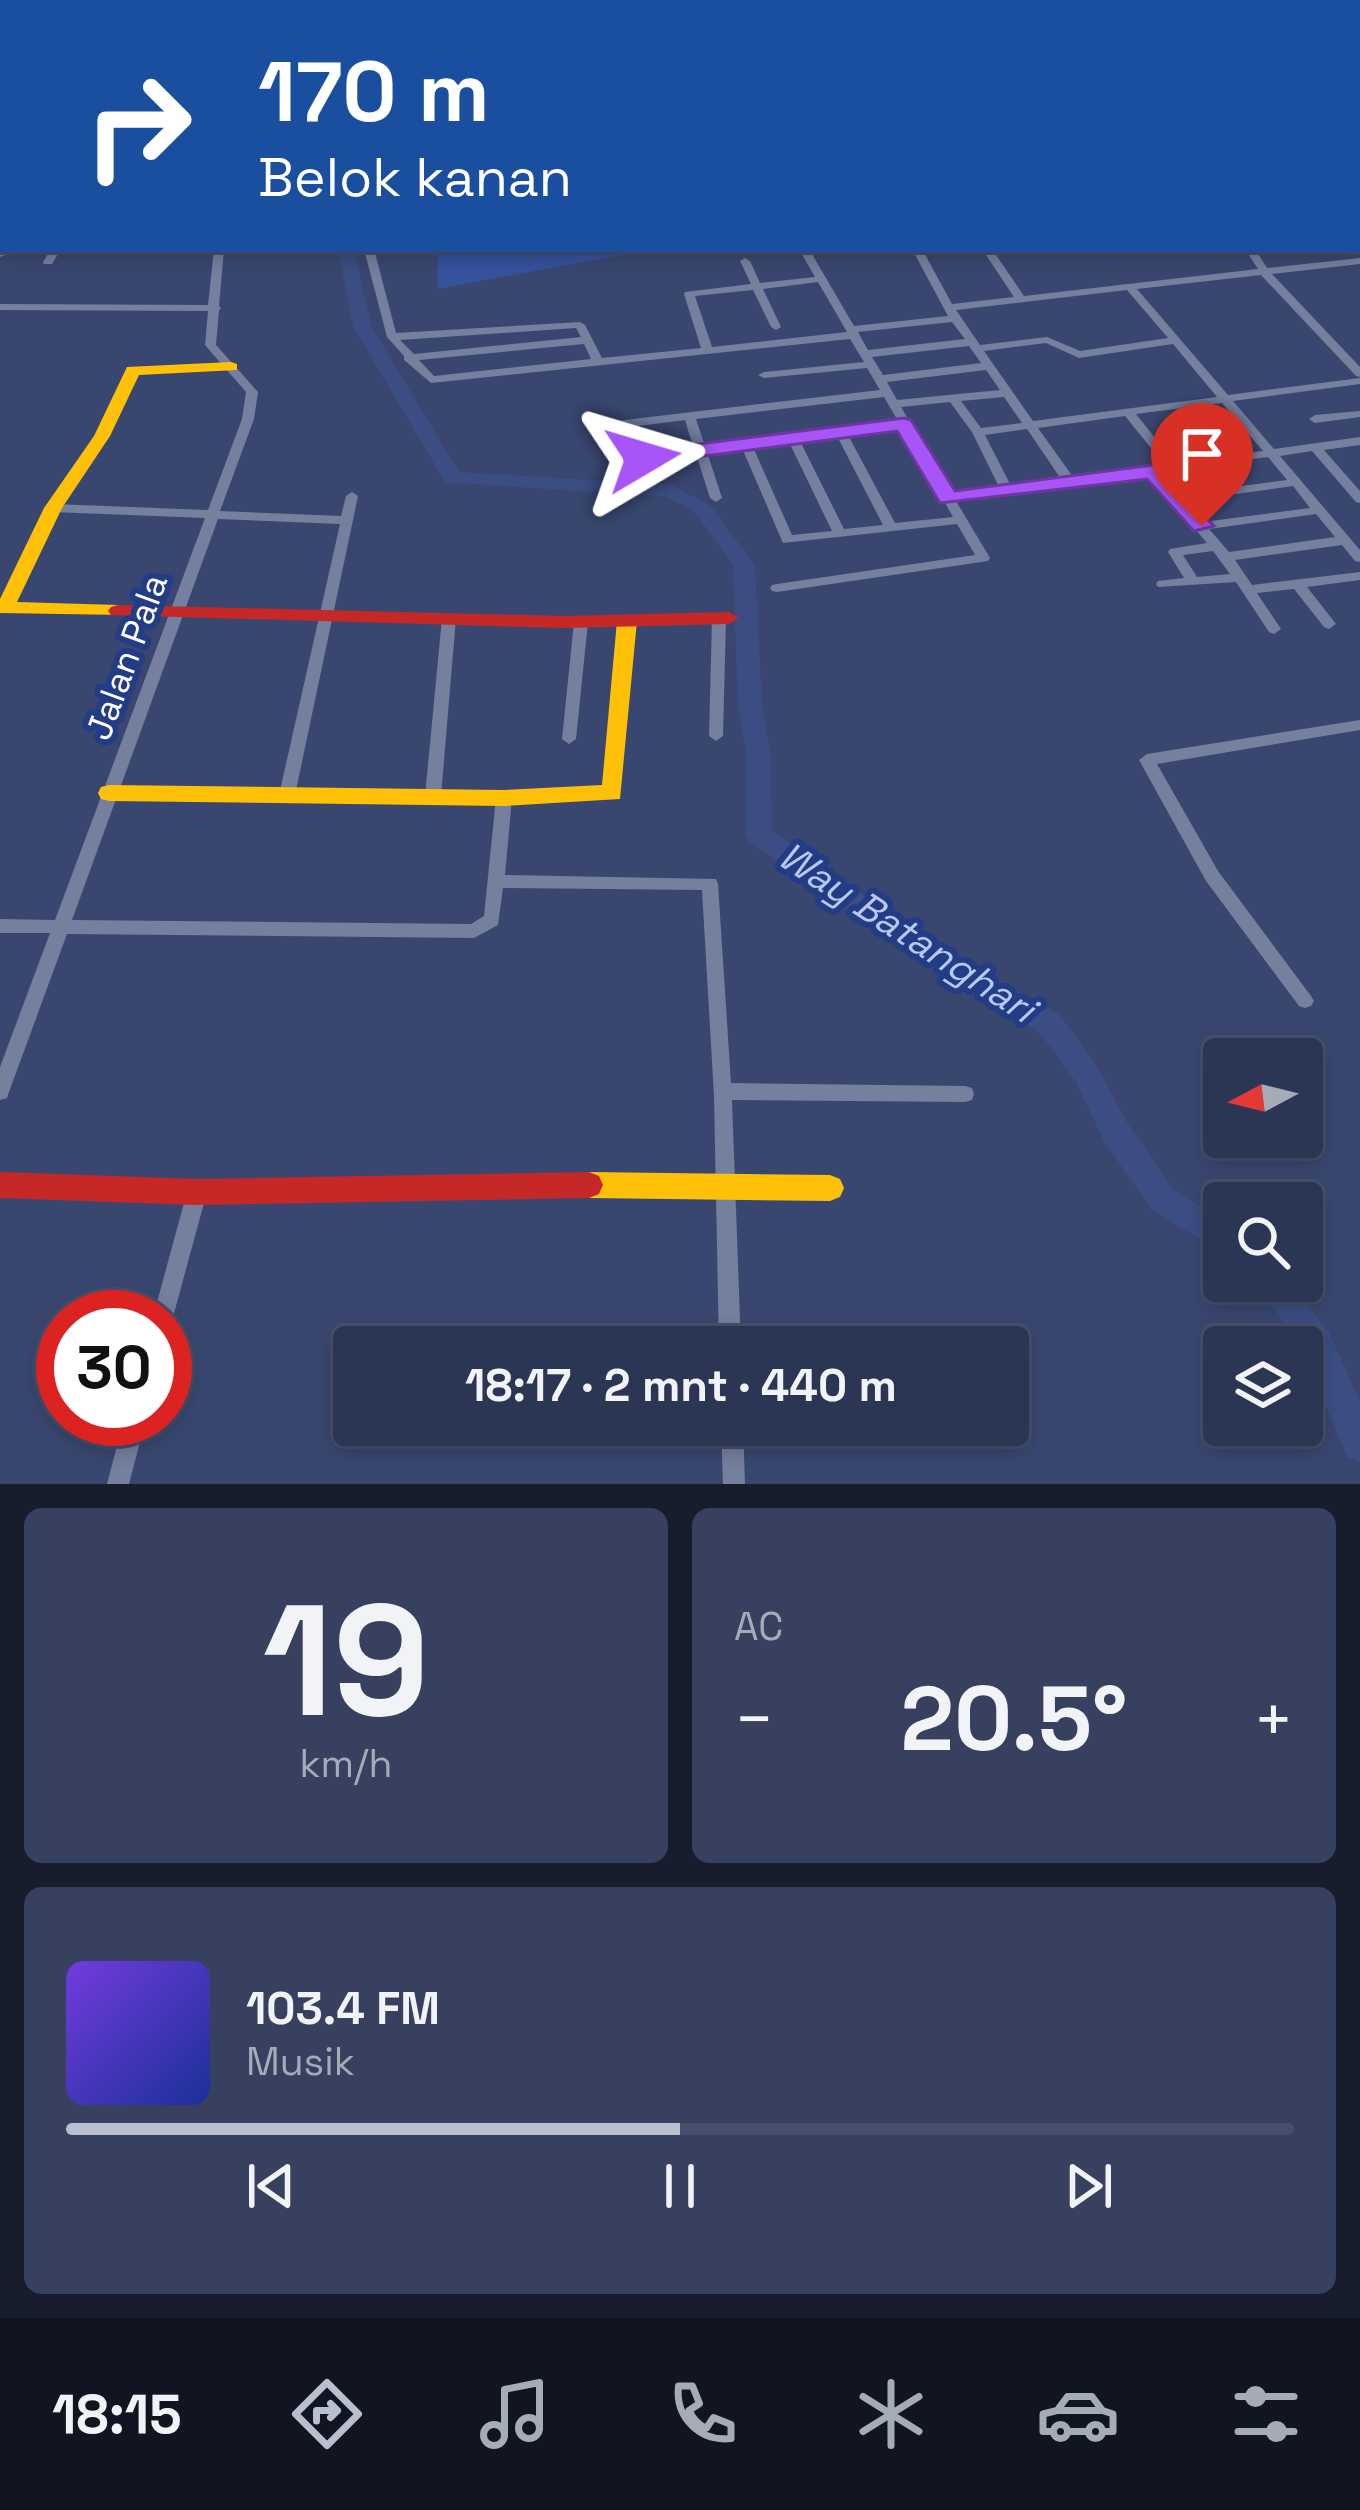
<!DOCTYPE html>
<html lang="id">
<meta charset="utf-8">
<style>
body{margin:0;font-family:"Space Grotesk",sans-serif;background:#37405e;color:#f1f3f6;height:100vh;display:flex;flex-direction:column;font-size:45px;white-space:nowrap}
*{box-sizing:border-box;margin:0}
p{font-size:39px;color:#a6abb8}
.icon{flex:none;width:66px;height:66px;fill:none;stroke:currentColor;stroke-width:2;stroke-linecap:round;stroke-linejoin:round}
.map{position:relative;height:1484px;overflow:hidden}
.details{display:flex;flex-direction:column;gap:24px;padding:24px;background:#181d2e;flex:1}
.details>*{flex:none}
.top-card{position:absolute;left:0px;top:0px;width:1362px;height:252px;box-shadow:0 6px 18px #0003,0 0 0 3px #47506b;background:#1a4fa0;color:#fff;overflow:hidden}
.needle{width:78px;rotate:263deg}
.tools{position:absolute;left:1203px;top:1038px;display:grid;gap:24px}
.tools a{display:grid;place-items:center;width:120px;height:120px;border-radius:12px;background:#2b3554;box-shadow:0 6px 18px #0003,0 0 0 3px #47506b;font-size:60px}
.speed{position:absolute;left:36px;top:1290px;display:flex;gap:24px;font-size:60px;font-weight:700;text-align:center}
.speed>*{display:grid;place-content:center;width:156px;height:156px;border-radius:50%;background:#2b3554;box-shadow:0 6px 18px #0003,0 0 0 3px #47506b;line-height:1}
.speed .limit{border:18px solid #d22;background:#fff;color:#111}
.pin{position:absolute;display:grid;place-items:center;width:102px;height:102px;color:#fff;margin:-123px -51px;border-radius:50% 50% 50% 0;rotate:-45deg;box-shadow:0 0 12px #0007}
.pin .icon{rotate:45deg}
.me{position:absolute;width:132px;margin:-66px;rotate:83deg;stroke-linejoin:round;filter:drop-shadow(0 0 9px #0008)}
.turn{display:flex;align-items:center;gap:42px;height:252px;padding:0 60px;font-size:54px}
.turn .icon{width:156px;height:156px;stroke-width:2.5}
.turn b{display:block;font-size:84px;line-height:102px}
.big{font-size:90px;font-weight:800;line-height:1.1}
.details .card{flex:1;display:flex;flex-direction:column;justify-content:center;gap:18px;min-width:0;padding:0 42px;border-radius:18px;background:#37405e}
.details .dial{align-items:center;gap:0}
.dial b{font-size:156px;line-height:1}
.song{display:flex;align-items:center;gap:36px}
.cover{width:144px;height:144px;border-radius:18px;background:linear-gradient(135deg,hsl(260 70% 55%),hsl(230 70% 35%))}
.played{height:12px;border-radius:6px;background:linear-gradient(90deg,#babfcd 50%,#47506b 50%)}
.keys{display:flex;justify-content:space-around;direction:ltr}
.heat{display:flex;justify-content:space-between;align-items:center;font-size:66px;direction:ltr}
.details .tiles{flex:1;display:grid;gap:24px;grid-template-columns:1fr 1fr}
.card:last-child{grid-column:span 2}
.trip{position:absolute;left:333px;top:1326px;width:696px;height:120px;border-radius:12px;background:#2b3554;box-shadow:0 6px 18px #0003,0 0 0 3px #47506b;font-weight:800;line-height:120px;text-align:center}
.menu{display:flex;height:192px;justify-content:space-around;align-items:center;background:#111522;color:#a6abb8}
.menu .icon{width:84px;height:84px}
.menu .selected{color:#babfcd}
.menu b{font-size:54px;color:#f1f3f6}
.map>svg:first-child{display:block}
</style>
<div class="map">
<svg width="1360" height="1484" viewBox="0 0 1360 1484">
<rect width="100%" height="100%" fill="#394770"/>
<polygon fill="#37529c" points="438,249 654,249 437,289"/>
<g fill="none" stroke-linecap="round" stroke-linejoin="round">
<g fill="#3b4d82" fill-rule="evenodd">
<polygon points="109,0 126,0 129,3 112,3"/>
<polygon points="338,249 354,249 371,326 459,472 671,485 710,505 755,566 762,705 771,759 772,831 933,943 1060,1015 1096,1064 1126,1121 1173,1189 1224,1221 1224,1254 1151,1209 1104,1141 1076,1082 1040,1033 913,959 750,842 746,835 747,759 738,705 733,566 696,513 667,497 445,482 353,326"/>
<polygon points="1253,1281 1289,1281 1329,1332 1360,1403 1360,1462 1347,1457 1302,1347"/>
</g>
<g fill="#757f9e" fill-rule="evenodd">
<polygon points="540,0 548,0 546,3 538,3"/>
<polygon points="574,0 582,0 581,3 573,3"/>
<polygon points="592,0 615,0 626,3 603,3"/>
<polygon points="687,0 696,0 693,3 684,3"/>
<polygon points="995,0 1003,0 1002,3 994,3"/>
<polygon points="1296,0 1310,0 1317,3 1303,3"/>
<rect x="1359" y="11" width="1" height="4"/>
<rect x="1359" y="42" width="1" height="4"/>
<rect x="0" y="50" width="3" height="4"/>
<rect x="1359" y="79" width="1" height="4"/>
<rect x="1359" y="113" width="1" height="6"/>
<polygon points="3,115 3,123 0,124 0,116"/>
<rect x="1359" y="175" width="1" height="6"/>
<polygon points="5,249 19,249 0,257 0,251"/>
<polygon points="51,249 61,249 52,264 44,264 43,262"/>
<polygon points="214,249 224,249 219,306 221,308 219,311 216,345 258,392 254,419 220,511 341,516 346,496 352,492 358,496 353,520 295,795 292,799 282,799 279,795 340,524 218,519 72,920 471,924 484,916 496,798 498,794 510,794 512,798 505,875 716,879 718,884 731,1083 965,1086 972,1088 974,1094 972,1100 965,1102 732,1100 741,1347 719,1347 714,1096 702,890 503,888 498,925 474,938 67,934 9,1092 7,1098 0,1100 0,1067 50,933 0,933 0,919 55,920 205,518 53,512 47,508 53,504 208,510 242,419 246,392 205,345 208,311 0,310 0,304 208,305"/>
<path d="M364 249H374L396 333 580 322 585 325 602 358 701 348 684 294 685 292 751 284 740 261 745 258 750 261 760 283 815 277 799 249H809L854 326 948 316 912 249H922L952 304 1014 297 982 249H992L1024 296 1258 269 1245 249H1255L1267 268 1360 258V264L1272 274 1360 367V377L1356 376 1261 275 1137 289 1228 395 1360 378V384L1233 401 1274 449 1360 437V445L1324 450 1360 491V503L1356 502 1312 451 1280 456 1360 550V562L1355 561 1342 545 1235 560 1252 585 1360 572V580L1307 587 1336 624 1329 629 1324 627 1294 589 1257 593 1281 629 1274 634 1269 632 1236 582 1158 587 1156 584 1158 581 1184 578 1168 552 1170 549 1207 543 1148 474 956 501 990 558 988 561 777 592 772 591 770 588 772 585 777 584 975 555 957 524 783 543 742 448 707 452 722 498 716 502 710 498 696 454 643 461 637 457 643 453 693 447 685 420 616 429 610 425 616 421 880 390 867 368 764 378 758 375 764 372 864 362 850 339 431 383 404 360V356L387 337ZM818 282 847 332 712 347 695 296 753 290 771 327 776 330 781 327 763 289ZM1127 290 1168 338 1080 351 1047 337 980 345 956 310ZM952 322 965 339 868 350 858 332ZM576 328 581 337 414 354 400 340ZM1046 343 1079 358 1173 344 1217 397 1033 421 984 351ZM584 344 591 359 434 376 419 360ZM969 346 981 363 883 375 872 357ZM986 370 1000 390 897 400 887 382ZM884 397 898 421 705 446 696 419ZM1004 397 1022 423 981 428 961 401ZM950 402 972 432 999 487 952 494 901 407ZM1222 403 1263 451 1175 463 1136 414ZM1125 416 1164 464 1073 477 1038 428ZM902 428 953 517 895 523 848 435ZM1027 429 1061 479 1011 486 985 435ZM837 436 883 525 844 529 800 441ZM789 442 832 531 792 535 753 447ZM1268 457 1287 480 1179 494 1160 472ZM1293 486 1310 508 1203 522 1185 501ZM1316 514 1335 537 1229 552 1209 529ZM1213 551 1230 574 1197 577 1183 555Z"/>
<polygon points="1360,411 1360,417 1315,423 1309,419 1315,415"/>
<polygon points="449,613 456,618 441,796 438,800 428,800 425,796 442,618"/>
<polygon points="719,614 726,619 723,736 716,741 709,736 712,619"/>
<polygon points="581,617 588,622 576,739 569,744 562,739 574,622"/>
<polygon points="1360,720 1360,730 1157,764 1218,871 1311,996 1314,1001 1311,1006 1305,1008 1299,1006 1206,881 1139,760 1147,754"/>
<polygon points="197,1183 204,1185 207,1192 173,1317 170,1324 165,1327 165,1317 153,1317 187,1192 190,1185"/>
<polygon points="124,1419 146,1419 129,1484 107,1484"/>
<polygon points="721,1425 743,1425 745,1484 723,1484"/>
</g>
<g fill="#4caf50" fill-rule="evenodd">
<polygon points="867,0 864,3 850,3 853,0"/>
<rect x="0" y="187" width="3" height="8"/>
</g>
<g fill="#ffc107" fill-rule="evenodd">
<rect x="1359" y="201" width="1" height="9"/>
<polygon points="231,362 237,364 237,370 139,375 110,436 62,508 17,602 118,605 125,607 128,611 125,615 0,613 0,599 44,508 94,436 127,367"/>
<polygon points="627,615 637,621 620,799 504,806 109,801 101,799 98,793 101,787 109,785 504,790 602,785 617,621"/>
<polygon points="589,1172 830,1175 840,1179 844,1188 840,1197 830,1201 589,1198 579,1194 575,1185 579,1176"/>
</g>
<g fill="#c62828" fill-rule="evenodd">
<polygon points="118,605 564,616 729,612 739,618 729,624 564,628 111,615 108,611 111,607"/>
<polygon points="0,1172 197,1179 589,1172 599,1176 603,1185 599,1194 589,1198 197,1205 0,1198"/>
</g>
</g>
<polygon fill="#a855f7" stroke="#6d37a1" stroke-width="3" points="904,418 911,420 955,491 1153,465 1214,526 1194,531 1147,479 940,503 897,431 643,464 632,458 643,451"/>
<g text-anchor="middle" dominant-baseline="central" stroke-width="12" stroke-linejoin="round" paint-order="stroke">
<g font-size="36" fill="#fff" stroke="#233c86">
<text transform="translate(127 657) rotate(-70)">Jalan Pala</text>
</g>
<g font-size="39" font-style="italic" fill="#b8c8f0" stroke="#233c86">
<text transform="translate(907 932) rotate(33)">Way Batanghari</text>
</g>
</g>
</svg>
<div class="tools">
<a><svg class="needle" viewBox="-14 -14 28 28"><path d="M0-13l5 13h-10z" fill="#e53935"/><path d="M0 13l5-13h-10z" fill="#a6abb8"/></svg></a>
<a><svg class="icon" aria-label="search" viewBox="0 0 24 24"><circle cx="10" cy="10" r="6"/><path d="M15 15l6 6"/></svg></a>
<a><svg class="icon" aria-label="layers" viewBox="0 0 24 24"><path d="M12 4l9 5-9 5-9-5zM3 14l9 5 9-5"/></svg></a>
</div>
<div class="speed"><div class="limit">30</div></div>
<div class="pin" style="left:1202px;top:526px;background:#d93025"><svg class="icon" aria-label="arrive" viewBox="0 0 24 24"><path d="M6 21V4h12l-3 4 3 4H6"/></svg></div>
<svg class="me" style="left:643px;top:458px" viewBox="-20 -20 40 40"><path d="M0-17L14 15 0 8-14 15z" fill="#a855f7" stroke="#fff" stroke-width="4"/></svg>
<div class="trip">18:17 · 2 mnt · 440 m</div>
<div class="top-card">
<div class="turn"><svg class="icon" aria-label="right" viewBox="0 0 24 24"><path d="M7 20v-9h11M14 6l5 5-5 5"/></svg><div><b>170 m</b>Belok kanan</div></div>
</div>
</div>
<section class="details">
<div class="tiles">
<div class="card dial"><b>19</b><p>km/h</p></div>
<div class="card"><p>AC</p>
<div class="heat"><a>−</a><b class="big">20.5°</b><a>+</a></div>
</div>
<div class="card">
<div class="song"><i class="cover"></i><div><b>103.4 FM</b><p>Musik</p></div></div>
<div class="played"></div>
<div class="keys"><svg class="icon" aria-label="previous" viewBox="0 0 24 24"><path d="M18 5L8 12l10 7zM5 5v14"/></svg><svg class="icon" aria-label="pause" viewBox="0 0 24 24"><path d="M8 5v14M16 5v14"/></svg><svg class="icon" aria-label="next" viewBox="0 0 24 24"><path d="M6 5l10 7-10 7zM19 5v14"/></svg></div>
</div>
</div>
</section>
<nav class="menu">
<b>18:15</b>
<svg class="icon selected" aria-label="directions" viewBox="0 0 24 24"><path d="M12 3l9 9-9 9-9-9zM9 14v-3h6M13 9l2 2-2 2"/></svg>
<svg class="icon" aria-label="music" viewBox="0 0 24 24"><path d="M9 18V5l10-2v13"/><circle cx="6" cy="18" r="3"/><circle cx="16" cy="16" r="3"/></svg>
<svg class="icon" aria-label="phone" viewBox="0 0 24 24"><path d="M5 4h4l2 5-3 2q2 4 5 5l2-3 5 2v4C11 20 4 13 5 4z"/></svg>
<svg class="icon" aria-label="climate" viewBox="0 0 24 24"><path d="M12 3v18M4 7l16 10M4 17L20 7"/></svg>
<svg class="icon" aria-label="car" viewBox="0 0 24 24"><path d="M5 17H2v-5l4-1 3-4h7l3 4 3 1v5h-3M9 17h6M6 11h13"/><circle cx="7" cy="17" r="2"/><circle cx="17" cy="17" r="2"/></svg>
<svg class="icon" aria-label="filters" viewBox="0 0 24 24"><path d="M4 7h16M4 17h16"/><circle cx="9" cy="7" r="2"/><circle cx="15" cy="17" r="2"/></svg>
</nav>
